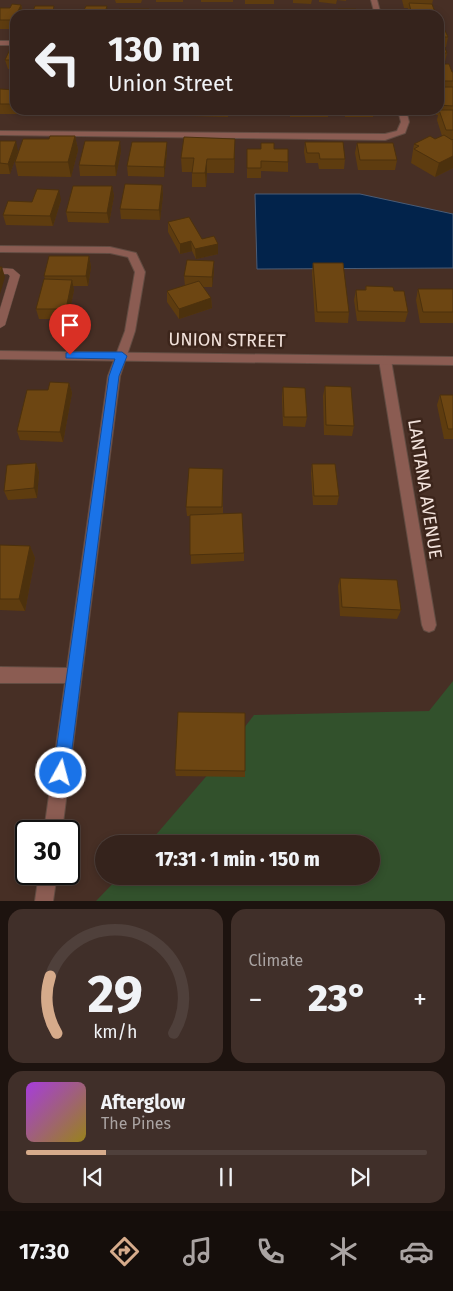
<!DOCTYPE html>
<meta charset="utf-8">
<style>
body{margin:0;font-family:"Fira Sans",sans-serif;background:#402f29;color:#f1f3f6;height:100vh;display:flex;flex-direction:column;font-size:19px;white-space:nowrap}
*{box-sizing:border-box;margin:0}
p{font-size:16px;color:#aaa4a3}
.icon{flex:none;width:28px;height:28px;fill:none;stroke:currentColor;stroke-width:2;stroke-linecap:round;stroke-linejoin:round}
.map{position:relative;height:901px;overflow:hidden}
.details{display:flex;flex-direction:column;gap:8px;padding:8px;background:#1d130f;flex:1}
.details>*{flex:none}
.hud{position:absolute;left:10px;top:10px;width:434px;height:105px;border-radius:15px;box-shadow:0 2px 8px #0003,0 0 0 1px #4f403b;background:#35231c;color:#f1f3f6;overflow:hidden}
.speed{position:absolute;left:15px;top:820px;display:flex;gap:10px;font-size:25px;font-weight:700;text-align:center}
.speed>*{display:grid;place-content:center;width:65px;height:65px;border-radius:50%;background:#35231c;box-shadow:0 2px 8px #0003,0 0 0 1px #4f403b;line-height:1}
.speed .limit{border:2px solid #111;border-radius:8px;background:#fff;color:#111}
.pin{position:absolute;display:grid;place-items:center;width:42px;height:42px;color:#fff;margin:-51px -21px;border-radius:50% 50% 50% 0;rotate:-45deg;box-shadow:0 0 5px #0007}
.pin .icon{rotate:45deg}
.me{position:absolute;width:55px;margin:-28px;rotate:7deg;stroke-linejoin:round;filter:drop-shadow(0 0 4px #0008)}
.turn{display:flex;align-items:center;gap:18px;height:105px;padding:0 15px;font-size:22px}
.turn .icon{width:65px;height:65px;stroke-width:2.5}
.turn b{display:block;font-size:35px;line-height:42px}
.big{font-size:38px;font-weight:800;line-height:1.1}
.details .widget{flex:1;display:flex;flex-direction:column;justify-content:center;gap:8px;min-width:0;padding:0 18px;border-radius:15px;background:#402f29}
.details .dial{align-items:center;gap:0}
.dial svg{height:130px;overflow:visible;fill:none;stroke:#4f403b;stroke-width:7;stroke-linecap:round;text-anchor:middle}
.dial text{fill:#f1f3f6;stroke:none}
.song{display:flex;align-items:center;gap:15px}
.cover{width:60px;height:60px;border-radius:8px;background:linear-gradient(135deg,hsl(280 70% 55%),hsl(50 70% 35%))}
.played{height:5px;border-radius:2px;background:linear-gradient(90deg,#d6ab8b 20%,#4f403b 20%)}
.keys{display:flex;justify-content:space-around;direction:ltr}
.heat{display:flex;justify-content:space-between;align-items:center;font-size:28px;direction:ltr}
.details .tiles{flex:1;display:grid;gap:8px;grid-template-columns:1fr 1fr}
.widget:last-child{grid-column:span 2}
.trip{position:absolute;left:95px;top:835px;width:285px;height:50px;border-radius:25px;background:#35231c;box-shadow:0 2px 8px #0003,0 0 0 1px #4f403b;font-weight:800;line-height:50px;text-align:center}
.tabs{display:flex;height:80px;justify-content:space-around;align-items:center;background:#150e0b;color:#aaa4a3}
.tabs .icon{width:35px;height:35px}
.tabs .selected{color:#d6ab8b}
.tabs b{font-size:22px;color:#f1f3f6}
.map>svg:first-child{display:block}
</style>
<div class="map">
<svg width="453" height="901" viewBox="0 0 453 901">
<rect width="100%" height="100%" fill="#472f25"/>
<polygon fill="#32512c" points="453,681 453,901 96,901 120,876 371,876 371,844 148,844 210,772 254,715 429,711"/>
<polygon fill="#02234b" stroke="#4a5c76" points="255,194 360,194 453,214 453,268 257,269"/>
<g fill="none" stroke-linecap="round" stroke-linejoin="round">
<defs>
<polygon id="service" points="0,268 13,269 20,275 5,325 0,328 0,309 10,276 8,274 0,274"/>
<g id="minor">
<polygon points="371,0 377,0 381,15 375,15"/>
<rect x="0" y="41" width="15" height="4"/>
<polygon points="398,110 406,110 409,122 405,133 385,140 0,135 0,131 385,134 397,131 401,122"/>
<polygon points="0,246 110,247 136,253 145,272 135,331 120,376 62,831 44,831 65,683 0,683 0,667 67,668 108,376 125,331 135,272 128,257 110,253 0,252"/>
<polygon points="385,356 391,360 436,625 434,630 429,632 424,630 422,625 379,360"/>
<polygon points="39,874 57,874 53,901 35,901"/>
</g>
<polygon id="tertiary" points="0,351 453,357 453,365 0,359"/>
</defs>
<use href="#service" stroke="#624c42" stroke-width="1"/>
<use href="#minor" stroke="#624c42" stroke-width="2"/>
<use href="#tertiary" stroke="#624c42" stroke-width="2"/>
<use href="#service" fill="#8b5c52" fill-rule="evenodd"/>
<use href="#minor" fill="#8b5c52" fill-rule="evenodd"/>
<use href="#tertiary" fill="#8b5c52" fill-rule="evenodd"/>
</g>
<g fill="#5e3c0f">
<polygon points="115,0 142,0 141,3 116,3"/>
<rect x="156" y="0" width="27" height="2"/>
<rect x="201" y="0" width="32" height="2"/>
<rect x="245" y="0" width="29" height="4"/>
<polygon points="287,0 312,0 311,4 293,3 293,0"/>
<polygon points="319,0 346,0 346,1 337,0 336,4 319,2"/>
<polygon points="402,0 433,0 432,4 436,15 408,15 407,13 408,8 404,8"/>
<polygon points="21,5 23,12 55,11 15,15 15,29 0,29 0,8 10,8"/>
<polygon points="439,22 448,37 446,47 445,47 447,53 445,62 439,62 439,64"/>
<polygon points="15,49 15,69 8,69 5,60"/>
<polygon points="439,64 453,81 453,168 435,177 411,163 414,144 435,139 442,136 437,120 438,115 436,115 435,110 439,110"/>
<polygon points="0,89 15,90 15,110 29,110 27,114 0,114"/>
<polygon points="42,110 82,110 81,114 42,114"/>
<polygon points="85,110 130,110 129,116 86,116"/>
<polygon points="140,110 178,110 178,114 140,113"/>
<polygon points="191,110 229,110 228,117 191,116"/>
<rect x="239" y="110" width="38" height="6"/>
<polygon points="290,110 329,110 328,117 290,117"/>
<polygon points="344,110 374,110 373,117 345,117"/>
<polygon points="75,136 78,150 71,177 18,176 15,162"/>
<polygon points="0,141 18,151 10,174 0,174"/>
<polygon points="305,142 345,159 344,169 319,169 318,163 306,163 304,152"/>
<polygon points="357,143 397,160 395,170 358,170 355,153"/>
<polygon points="247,149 288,162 288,172 261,171 261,178 247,178"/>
<polygon points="121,151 116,176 80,176 79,165"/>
<polygon points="167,152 164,177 128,176 127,166"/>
<polygon points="235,153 234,173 207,173 206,187 192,187 192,172 182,172 181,158"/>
<polygon points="162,185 163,195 160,220 121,219 120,209"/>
<polygon points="112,186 114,196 109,223 68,222 66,212"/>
<polygon points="61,200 53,226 6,225 3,215"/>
<polygon points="168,222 202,239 218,244 218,254 196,259 192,251 180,254 168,232"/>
<polygon points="89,256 91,267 88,286 73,286 74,290 68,319 39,319 36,309 45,279 44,276"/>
<polygon points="214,261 214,271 212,287 203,287 211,298 212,308 179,319 167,302 167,291 185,286 184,276"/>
<polygon points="313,263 349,312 348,323 315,322 312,273"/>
<polygon points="366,286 394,291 408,312 405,322 357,321 354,300 356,290 365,290"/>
<polygon points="418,289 453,289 453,323 420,323 416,300"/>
<polygon points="69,383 72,393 63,442 20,440 17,431 48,390"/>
<polygon points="325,386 354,426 352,436 324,435 323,396"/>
<polygon points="283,387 307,417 305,427 283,426 282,397"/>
<polygon points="440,395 453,395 453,439 444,439 437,405"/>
<polygon points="36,463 39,472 37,498 8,500 4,491"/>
<polygon points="312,464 339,496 337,505 313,505 311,473"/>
<polygon points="223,469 223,513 244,553 244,561 191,564 190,516 187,516 186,507"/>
<polygon points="0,545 30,546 35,558 25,611 0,610"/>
<polygon points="340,578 401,610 397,619 340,616 338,586"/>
<polygon points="175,770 245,771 245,777 176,776"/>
</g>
<g fill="#4c310d">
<polygon points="21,5 23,14 22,15 16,15"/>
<polygon points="107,6 108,15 104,15"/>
<polygon points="75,136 78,150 71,177 68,162"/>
<polygon points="235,139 235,153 234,173 234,159"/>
<polygon points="16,141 18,151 10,174 8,164"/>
<polygon points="120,141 121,151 116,176 115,166"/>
<polygon points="167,142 167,152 164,177 164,167"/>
<polygon points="453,156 453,168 435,177 439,163"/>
<polygon points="207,159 207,173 206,187 205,173"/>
<polygon points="162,185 163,195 160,220 159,210"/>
<polygon points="112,186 114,196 109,223 107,213"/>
<polygon points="59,190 61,200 53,226 50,216"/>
<polygon points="191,241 192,251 180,254 180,244"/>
<polygon points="218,244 218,254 196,259 195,249"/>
<polygon points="89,256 91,267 88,286 86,276"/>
<polygon points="214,261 214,271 212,287 212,277"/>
<polygon points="2,267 5,277 0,294 0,274"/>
<polygon points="72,280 74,290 68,319 66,309"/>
<polygon points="211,298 212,308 179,319 179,309"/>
<polygon points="69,383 72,393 63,442 60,432"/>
<polygon points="36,463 39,472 37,498 34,488"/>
<polygon points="30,546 35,558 25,611 19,599"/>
</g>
<g fill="#6d4612" stroke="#4c310d">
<polygon points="409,3 432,4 436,15 412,15"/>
<polygon points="12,4 21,5 16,15 15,15 14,20 0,20 0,8 10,8"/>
<polygon points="35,6 54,6 53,11 63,11 61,15 21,15 23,11 33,11"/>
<polygon points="86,6 107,6 104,15 71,15 74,10 84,10"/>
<polygon points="119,9 149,9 148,15 117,15"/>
<polygon points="338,9 356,9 357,15 330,15 330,13 339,13"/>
<polygon points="164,10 182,10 182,14 191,14 191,15 153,15 154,13 163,13"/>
<polygon points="206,11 236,12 236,15 195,15 195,14 206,15"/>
<polygon points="251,11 268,12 268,15 242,15 250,15"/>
<polygon points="284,11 305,11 306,15 315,15 284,15"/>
<polygon points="439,22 441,22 448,37 439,37"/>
<polygon points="439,43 443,43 447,53 439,53"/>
<polygon points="10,49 15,49 15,60 5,60"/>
<polygon points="439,64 449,64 452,72 453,72 453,81 439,81"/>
<polygon points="439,87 453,87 453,106 439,105"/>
<polygon points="0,89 15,90 15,104 0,104"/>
<polygon points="439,110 453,110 453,130 446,130"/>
<polygon points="444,135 452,140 453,139 453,156 439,163 414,149 419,146 414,144 430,136 435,139"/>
<polygon points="50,136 75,136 68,162 15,162 23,139 49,139"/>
<polygon points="184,137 235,139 234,159 207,159 205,173 192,173 194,158 181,158"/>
<polygon points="0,141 16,141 8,164 0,163"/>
<polygon points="85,141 120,141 115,166 79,165"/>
<polygon points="132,142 167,142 164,167 127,166"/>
<polygon points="305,142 343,142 345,159 320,159 319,153 307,153"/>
<polygon points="261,143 274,143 274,149 288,149 288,162 261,161 261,168 247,168 247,149 261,149"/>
<polygon points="357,143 393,143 397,160 360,160"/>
<polygon points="125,184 162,185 159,210 120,209"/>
<polygon points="73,186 112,186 107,213 66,212"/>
<polygon points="37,189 59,190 50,216 3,215 8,201 32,202"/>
<polygon points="189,217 202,239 214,236 218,244 195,249 191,241 180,244 168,222"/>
<polygon points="49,256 89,256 86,276 44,276"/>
<polygon points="187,260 214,261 212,277 184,276"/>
<polygon points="313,263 343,263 349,312 317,312"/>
<polygon points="0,267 2,267 0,274"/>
<polygon points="44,279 72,280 66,309 36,309"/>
<polygon points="199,281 211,298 179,309 167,291"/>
<polygon points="366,286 393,287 394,291 404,291 408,312 358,311 356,290 366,290"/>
<polygon points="418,289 453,289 453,312 423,312"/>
<polygon points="50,382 69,383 60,432 17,431 27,390 48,390"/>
<polygon points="325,386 351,387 354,426 326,425"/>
<polygon points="283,387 305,388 307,417 284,417"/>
<polygon points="440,395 453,395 453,429 448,429"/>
<polygon points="36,463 34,488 4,491 7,465"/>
<polygon points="312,464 335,464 339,496 314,496"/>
<polygon points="189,468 223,469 222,507 186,507"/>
<polygon points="242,513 244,553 190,555 190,515"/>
<polygon points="0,545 30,546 19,599 0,599"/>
<polygon points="340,578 397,580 401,610 342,607"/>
<polygon points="178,712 245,713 245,771 175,770"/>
</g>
<polygon fill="#1a73e8" stroke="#114b97" points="70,352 122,352 127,356 119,376 69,773 66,778 61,780 56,778 53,773 109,376 115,359 66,358 66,353"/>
<g text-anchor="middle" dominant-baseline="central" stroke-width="5" stroke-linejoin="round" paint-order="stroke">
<g font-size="18" fill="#f2e2db" stroke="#3c251b">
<text transform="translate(227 340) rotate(1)">UNION STREET</text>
<text transform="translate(425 489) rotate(81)">LANTANA AVENUE</text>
</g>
</g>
</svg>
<div class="speed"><div class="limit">30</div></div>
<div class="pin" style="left:70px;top:355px;background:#d93025"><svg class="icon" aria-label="arrive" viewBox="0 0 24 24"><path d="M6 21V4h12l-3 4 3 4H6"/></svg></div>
<svg class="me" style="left:61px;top:773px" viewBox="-20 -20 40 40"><circle r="17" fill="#1a73e8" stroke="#fff" stroke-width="3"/><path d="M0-11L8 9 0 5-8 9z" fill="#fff"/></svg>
<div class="trip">17:31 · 1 min · 150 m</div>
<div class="hud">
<div class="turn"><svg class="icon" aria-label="left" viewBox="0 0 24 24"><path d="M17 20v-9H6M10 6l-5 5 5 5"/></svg><div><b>130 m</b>Union Street</div></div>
</div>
</div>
<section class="details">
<div class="tiles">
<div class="widget dial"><svg viewBox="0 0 100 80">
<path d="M14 69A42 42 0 1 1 86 69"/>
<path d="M14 69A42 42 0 0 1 10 34" stroke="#d6ab8b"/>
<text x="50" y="56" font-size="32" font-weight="700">29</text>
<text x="50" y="72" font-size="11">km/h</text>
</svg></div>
<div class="widget"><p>Climate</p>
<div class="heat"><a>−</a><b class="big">23°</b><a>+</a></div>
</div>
<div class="widget">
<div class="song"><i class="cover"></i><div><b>Afterglow</b><p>The Pines</p></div></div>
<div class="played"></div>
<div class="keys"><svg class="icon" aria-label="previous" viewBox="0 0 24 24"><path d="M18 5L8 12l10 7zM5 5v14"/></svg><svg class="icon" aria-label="pause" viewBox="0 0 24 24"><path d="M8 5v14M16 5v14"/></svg><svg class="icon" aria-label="next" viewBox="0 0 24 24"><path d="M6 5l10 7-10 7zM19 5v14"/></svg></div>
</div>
</div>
</section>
<nav class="tabs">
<b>17:30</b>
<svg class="icon selected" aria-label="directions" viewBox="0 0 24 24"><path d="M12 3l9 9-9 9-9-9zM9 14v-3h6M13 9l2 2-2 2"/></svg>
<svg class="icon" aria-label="music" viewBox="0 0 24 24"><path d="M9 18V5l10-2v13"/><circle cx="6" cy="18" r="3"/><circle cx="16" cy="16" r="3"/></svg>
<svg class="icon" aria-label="phone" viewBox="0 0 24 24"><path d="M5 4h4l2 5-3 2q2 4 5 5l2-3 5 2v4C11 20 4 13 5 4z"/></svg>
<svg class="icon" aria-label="climate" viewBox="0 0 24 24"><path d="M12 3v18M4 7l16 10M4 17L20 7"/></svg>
<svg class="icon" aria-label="car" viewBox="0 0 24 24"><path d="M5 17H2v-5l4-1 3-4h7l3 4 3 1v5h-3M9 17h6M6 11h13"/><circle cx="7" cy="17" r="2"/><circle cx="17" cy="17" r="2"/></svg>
</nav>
